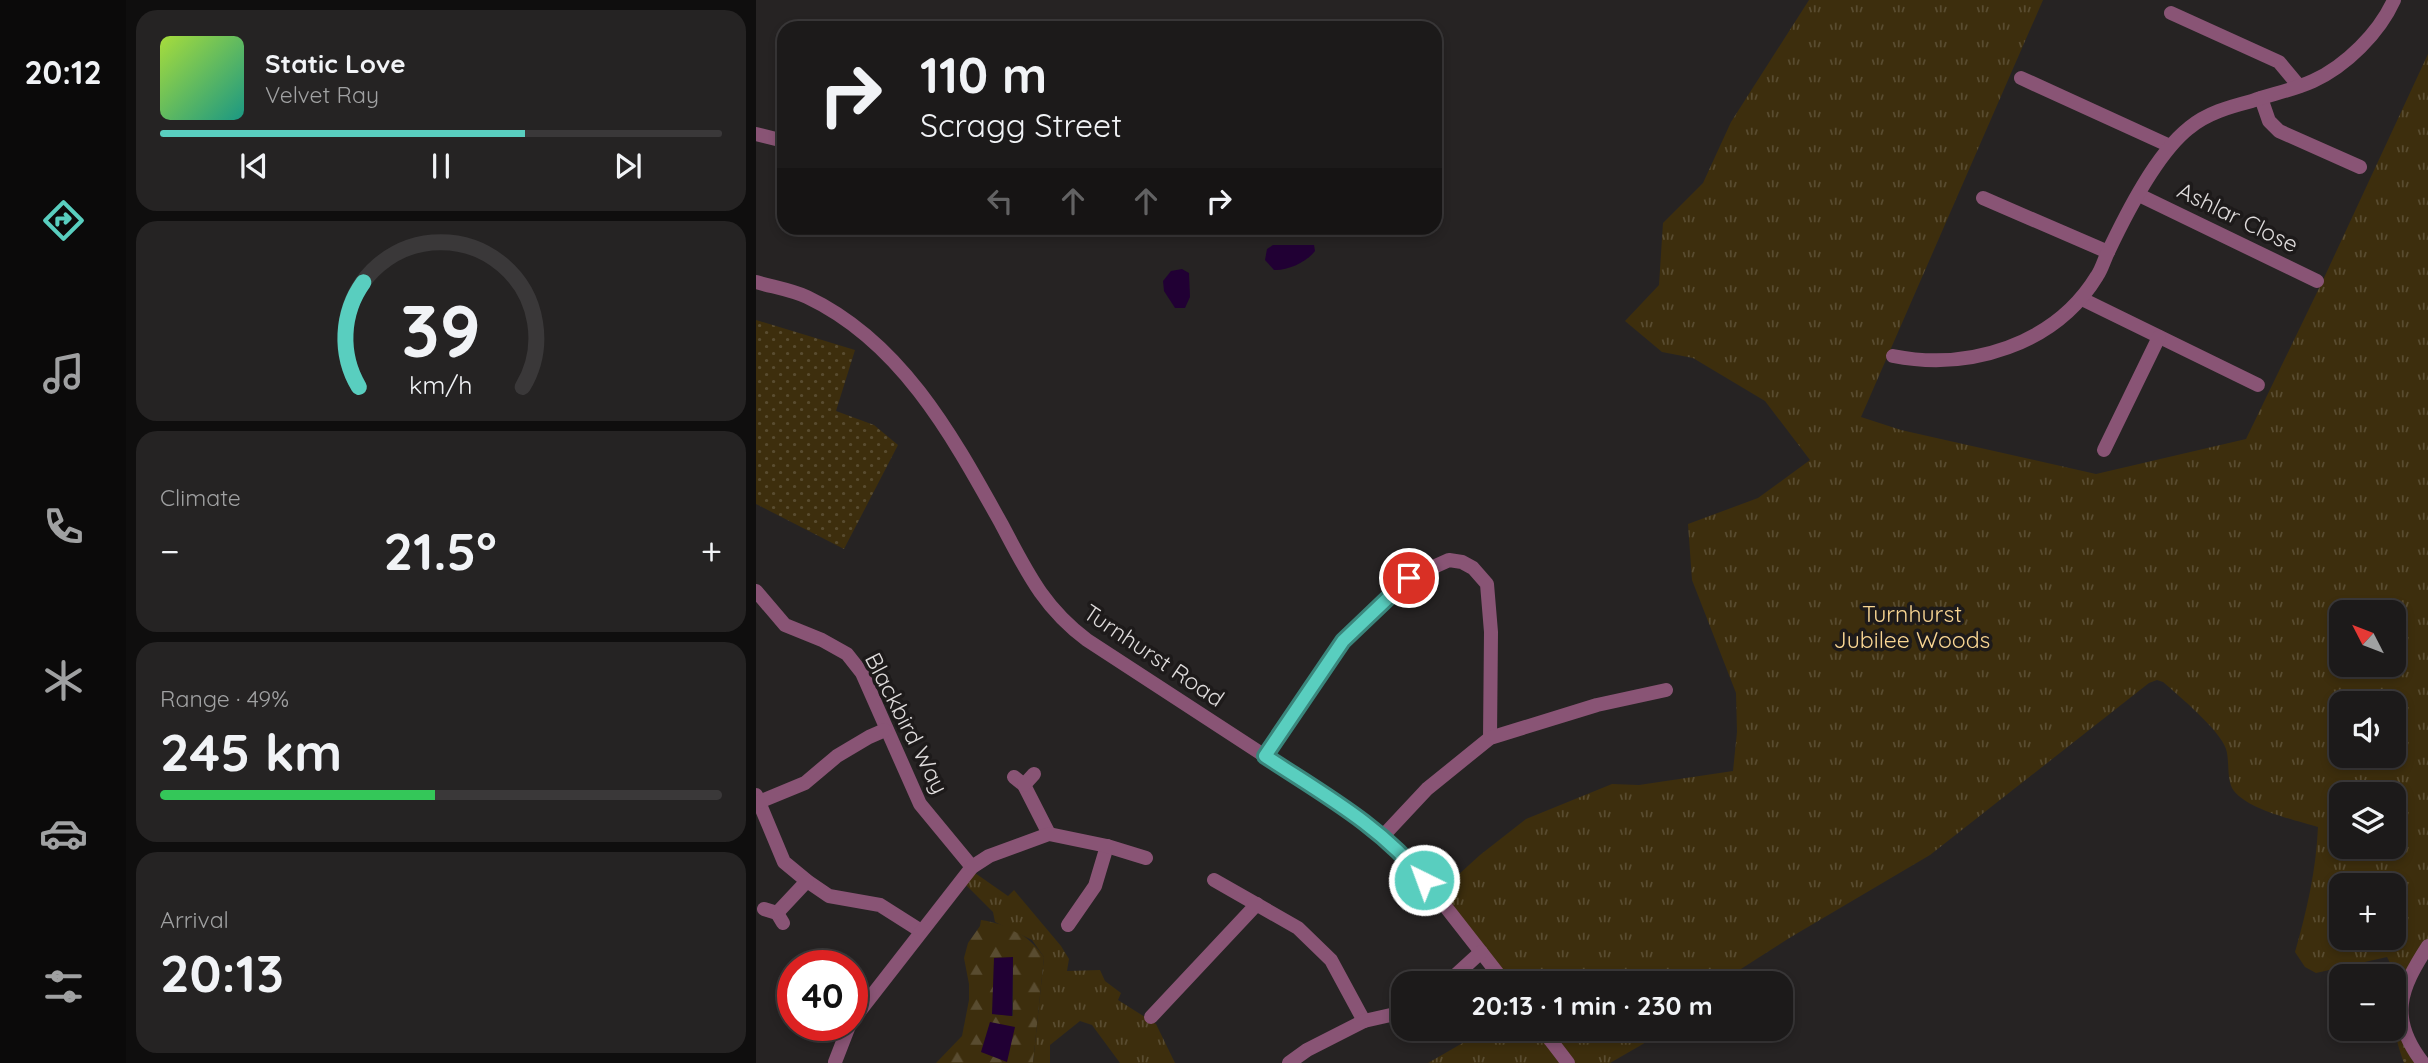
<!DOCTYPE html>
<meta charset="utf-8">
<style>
body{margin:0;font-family:Quicksand,sans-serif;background:#252323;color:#f1f3f6;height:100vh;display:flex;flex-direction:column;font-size:26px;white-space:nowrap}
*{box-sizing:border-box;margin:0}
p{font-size:23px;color:#a0a1a2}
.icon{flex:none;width:38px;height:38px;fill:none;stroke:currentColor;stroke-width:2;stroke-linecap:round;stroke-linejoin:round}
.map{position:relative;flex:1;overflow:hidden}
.sheet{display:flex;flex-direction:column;gap:10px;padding:10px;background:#0f0e0e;width:630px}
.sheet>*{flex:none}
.guide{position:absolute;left:21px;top:21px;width:665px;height:214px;border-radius:21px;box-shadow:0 4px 10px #0003,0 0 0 2px #3a3839;background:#1c1a1a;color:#f1f3f6;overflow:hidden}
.needle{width:46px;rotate:312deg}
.fabs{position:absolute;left:1573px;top:600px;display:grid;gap:14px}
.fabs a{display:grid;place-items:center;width:77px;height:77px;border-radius:14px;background:#1c1a1a;box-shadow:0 4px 10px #0003,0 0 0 2px #3a3839;font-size:35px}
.speed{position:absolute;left:21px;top:950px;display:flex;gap:14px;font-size:35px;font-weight:700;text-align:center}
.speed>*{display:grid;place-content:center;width:91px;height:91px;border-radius:50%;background:#1c1a1a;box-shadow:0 4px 10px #0003,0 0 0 2px #3a3839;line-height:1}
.speed .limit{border:10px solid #d22;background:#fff;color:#111}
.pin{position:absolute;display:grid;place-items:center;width:60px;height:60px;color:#fff;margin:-30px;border:4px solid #fff;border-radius:50%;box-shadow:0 2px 7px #0007}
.me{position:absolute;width:77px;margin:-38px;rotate:318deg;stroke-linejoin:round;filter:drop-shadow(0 0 5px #0008)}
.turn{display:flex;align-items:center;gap:24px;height:147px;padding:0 28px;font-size:32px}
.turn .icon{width:91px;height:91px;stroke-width:2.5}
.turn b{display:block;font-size:49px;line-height:60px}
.lanes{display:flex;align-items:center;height:66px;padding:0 28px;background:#0003;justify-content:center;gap:35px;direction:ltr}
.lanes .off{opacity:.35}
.big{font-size:52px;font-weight:800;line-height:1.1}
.sheet .card{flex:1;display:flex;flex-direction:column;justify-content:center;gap:10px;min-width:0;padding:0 24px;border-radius:21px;background:#252323}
.sheet .dial{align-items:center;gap:0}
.dial svg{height:182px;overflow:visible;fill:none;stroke:#3a3839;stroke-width:7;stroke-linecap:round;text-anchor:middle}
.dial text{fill:#f1f3f6;stroke:none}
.song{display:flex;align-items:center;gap:21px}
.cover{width:84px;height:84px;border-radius:10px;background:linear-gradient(135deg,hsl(80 70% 55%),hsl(170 70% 35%))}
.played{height:7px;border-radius:4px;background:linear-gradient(90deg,#59cebf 65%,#3a3839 65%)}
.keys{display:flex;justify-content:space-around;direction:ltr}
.heat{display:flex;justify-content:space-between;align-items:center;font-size:38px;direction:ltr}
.charge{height:10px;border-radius:5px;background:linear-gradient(90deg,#34c759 49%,#3a3839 0)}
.trip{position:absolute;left:635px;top:971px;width:402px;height:70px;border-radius:21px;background:#1c1a1a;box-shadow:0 4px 10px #0003,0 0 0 2px #3a3839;font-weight:800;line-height:70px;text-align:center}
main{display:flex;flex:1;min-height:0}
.tabs{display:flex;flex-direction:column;width:126px;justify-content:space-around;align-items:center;background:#0b0a0a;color:#a0a1a2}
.tabs .icon{width:49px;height:49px}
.tabs .on{color:#59cebf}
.tabs b{font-size:32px;color:#f1f3f6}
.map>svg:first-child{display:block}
</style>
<main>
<nav class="tabs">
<b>20:12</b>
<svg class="icon on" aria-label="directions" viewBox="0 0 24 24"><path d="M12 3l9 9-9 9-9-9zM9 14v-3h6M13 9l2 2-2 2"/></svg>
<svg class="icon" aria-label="music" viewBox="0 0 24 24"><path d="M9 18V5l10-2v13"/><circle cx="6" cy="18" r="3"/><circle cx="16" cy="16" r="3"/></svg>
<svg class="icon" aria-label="phone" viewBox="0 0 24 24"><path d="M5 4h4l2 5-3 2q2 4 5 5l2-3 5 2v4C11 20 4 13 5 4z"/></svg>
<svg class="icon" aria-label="climate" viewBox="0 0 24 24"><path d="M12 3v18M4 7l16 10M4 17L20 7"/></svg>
<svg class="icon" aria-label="car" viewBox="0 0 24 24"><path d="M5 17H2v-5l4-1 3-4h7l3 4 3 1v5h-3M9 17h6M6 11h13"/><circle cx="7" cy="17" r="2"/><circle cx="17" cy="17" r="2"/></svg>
<svg class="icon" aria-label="filters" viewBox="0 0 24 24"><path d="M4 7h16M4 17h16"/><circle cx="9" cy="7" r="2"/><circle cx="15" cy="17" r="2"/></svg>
</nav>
<section class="sheet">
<div class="card">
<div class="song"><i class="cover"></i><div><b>Static Love</b><p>Velvet Ray</p></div></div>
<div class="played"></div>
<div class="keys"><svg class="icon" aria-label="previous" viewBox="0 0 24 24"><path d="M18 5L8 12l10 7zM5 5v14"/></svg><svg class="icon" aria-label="pause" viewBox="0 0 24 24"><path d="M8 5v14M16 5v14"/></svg><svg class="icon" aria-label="next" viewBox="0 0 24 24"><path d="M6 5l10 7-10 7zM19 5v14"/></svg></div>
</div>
<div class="card dial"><svg viewBox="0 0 100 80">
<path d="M14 69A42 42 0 1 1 86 69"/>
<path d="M14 69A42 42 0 0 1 16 23" stroke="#59cebf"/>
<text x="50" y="56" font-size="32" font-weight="700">39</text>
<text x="50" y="72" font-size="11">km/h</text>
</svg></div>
<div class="card"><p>Climate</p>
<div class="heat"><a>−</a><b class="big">21.5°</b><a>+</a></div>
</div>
<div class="card"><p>Range · 49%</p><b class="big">245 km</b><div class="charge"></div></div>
<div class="card"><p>Arrival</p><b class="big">20:13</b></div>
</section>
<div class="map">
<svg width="1672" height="1063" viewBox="0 0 1672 1063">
<defs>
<pattern id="grass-dots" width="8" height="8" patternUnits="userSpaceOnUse" patternTransform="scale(1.75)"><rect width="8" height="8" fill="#3d2e0d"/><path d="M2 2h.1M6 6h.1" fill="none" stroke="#594c30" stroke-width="1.8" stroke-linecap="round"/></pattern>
<pattern id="forest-firs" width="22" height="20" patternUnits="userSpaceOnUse" patternTransform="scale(1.75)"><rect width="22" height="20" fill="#3d2e0d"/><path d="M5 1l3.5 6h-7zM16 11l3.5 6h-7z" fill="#594c30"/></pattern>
<pattern id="park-tufts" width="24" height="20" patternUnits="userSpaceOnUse" patternTransform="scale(1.75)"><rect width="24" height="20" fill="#3d2e0d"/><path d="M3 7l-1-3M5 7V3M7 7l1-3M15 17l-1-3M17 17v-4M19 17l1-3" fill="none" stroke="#594c30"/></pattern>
</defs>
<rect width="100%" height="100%" fill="#262323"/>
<g fill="url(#grass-dots)">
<polygon points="0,320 99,350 80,411 118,425 142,445 88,549 0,504"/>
<path d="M1644 983 1648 986 1646 1021 1667 1063H1648C1639 1038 1631 1008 1644 983Z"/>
</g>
<path fill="url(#forest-firs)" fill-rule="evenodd" d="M225 920C252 924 273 935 288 957L277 1063H180L206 1036 213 1000V984L208 958 212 943 224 926ZM257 957V1016L236 1014Z"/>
<g fill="url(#park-tufts)" fill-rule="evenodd">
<path d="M1053 0H1287L1105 417 1145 430 1340 474 1490 439 1567 280 1672 54V946L1648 986 1644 983 1631 957 1560 973 1549 967 1539 952C1551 910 1560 871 1562 827 1539 820 1493 810 1478 791 1470 781 1474 761 1470 749 1464 730 1423 696 1407 682L1401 680 1393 683 1174 855 1035 937 963 983H750L680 895 724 855 770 819 856 784 883 785 977 771 981 732 980 693 936 580 932 524 1002 498 1054 460 1009 401 937 358 906 352 869 321 903 285 907 223 947 183 975 122ZM1586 612H1638V665H1586ZM1586 704H1638V756H1586ZM1586 794H1638V847H1586ZM1586 886H1638V938H1586Z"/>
<polygon points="219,873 252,896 258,890 305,946 313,959 311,971 344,970 349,981 365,993 362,1000 400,1024 419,1063 364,1063 336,1025 324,1021 294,1045 294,1063 277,1063 288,957 276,940 239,922 237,912 210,885"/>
<polygon points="725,1029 906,1029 887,1044 854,1063 672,1063 717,1037"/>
</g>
<g fill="#210034">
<path d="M517 245H558L559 251C551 262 531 271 518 270L509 260 511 249Z"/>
<polygon points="426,269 433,273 434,297 429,308 419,308 408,291 407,281 415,271"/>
<polygon points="257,957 256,1016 236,1014 238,958"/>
<polygon points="234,1022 259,1027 251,1062 225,1052"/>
</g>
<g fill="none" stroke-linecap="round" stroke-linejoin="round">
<g stroke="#895475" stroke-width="14">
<polyline points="1415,13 1523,62 1543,86"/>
<polyline points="1265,78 1414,146"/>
<polyline points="1505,98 1513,121 1523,131 1604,167"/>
<polyline points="0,134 28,141"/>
<polyline points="1383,195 1561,281"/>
<polyline points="1227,198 1352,252"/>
<path d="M0 282C17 287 36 290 51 297 146 342 197 437 246 525 271 572 287 607 331 640L595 812 627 836 657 865 750 984"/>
<polyline points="1326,299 1502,385"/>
<path d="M1137 356C1213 371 1299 345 1341 276 1346 269 1348 260 1352 252 1370 214 1400 154 1433 128 1451 113 1473 107 1496 101 1516 94 1537 90 1557 81 1590 66 1623 33 1638 0"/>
<polyline points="1348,450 1403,337"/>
<polyline points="0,591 29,625 66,640 91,654 106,673 164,804 216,867"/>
<polyline points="509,756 587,641 653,578 693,560 706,562 717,568 731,584 735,632 734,738"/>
<polyline points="258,777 268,785 293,834"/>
<polyline points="268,785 278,774"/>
<polyline points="0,795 28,862 51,881 73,896 124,905 165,931"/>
<polyline points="3,802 49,783 81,756 113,737 129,730"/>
<polyline points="627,836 671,789 734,738 841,705 910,690"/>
<polyline points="458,880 542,928 575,960 608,1021"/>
<polyline points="8,909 21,913 27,923"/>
<polyline points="21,913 51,881"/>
<polyline points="312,925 339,886 351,846"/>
<polyline points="690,984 725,952"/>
<polyline points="395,1017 501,904"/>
<polyline points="96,1021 216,867 233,856 293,834 351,846 390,858"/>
<polyline points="786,1029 812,1063"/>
<polyline points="79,1062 93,1026"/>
<polyline points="533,1063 551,1050 608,1021 648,1012"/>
<path d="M1667 1063C1632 1018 1644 989 1672 946"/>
</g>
</g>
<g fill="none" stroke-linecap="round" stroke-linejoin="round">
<defs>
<path id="route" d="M653 578 587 641 509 756C565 793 627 827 668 880"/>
</defs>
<use href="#route" stroke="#3a867c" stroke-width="18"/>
<use href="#route" stroke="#59cebf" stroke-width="12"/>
</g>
<g text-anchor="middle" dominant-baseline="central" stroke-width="7" stroke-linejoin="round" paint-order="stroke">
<g font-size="23" fill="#dedbdb" stroke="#1d1a1a">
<text transform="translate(1482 217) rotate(26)">Ashlar Close</text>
<text transform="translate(398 655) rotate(34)">Turnhurst Road</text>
<text transform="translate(151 723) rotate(63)">Blackbird Way</text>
</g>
<g font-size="23" fill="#f9d693" stroke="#1d1a1a">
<text x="1156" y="613">Turnhurst<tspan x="1156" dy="26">Jubilee Woods</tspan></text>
</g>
</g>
</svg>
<div class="fabs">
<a><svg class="needle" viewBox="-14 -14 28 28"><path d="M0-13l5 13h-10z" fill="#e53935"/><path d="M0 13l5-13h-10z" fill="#a0a1a2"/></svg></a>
<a><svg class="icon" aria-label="sound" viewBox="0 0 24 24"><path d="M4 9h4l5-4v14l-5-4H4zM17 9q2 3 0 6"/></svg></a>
<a><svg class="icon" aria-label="layers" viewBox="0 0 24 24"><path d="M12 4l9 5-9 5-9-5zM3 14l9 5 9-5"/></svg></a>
<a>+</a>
<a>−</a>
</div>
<div class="speed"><div class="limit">40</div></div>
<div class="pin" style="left:653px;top:578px;background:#d93025"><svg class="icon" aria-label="arrive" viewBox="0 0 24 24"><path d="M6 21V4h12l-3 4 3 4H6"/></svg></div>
<svg class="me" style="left:668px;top:880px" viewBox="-20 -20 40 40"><circle r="17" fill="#59cebf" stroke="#fff" stroke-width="3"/><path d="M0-11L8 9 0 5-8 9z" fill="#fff"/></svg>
<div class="trip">20:13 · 1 min · 230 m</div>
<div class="guide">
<div class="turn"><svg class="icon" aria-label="right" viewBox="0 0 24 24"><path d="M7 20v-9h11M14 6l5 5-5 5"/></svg><div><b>110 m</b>Scragg Street</div></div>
<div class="lanes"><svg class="icon off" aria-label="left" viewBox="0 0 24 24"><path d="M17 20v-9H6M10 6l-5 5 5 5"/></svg><svg class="icon off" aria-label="ahead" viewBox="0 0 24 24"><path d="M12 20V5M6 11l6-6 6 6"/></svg><svg class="icon off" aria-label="ahead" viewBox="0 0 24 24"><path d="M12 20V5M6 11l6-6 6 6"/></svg><svg class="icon" aria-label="right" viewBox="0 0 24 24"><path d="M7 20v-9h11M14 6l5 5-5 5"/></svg></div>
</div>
</div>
</main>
